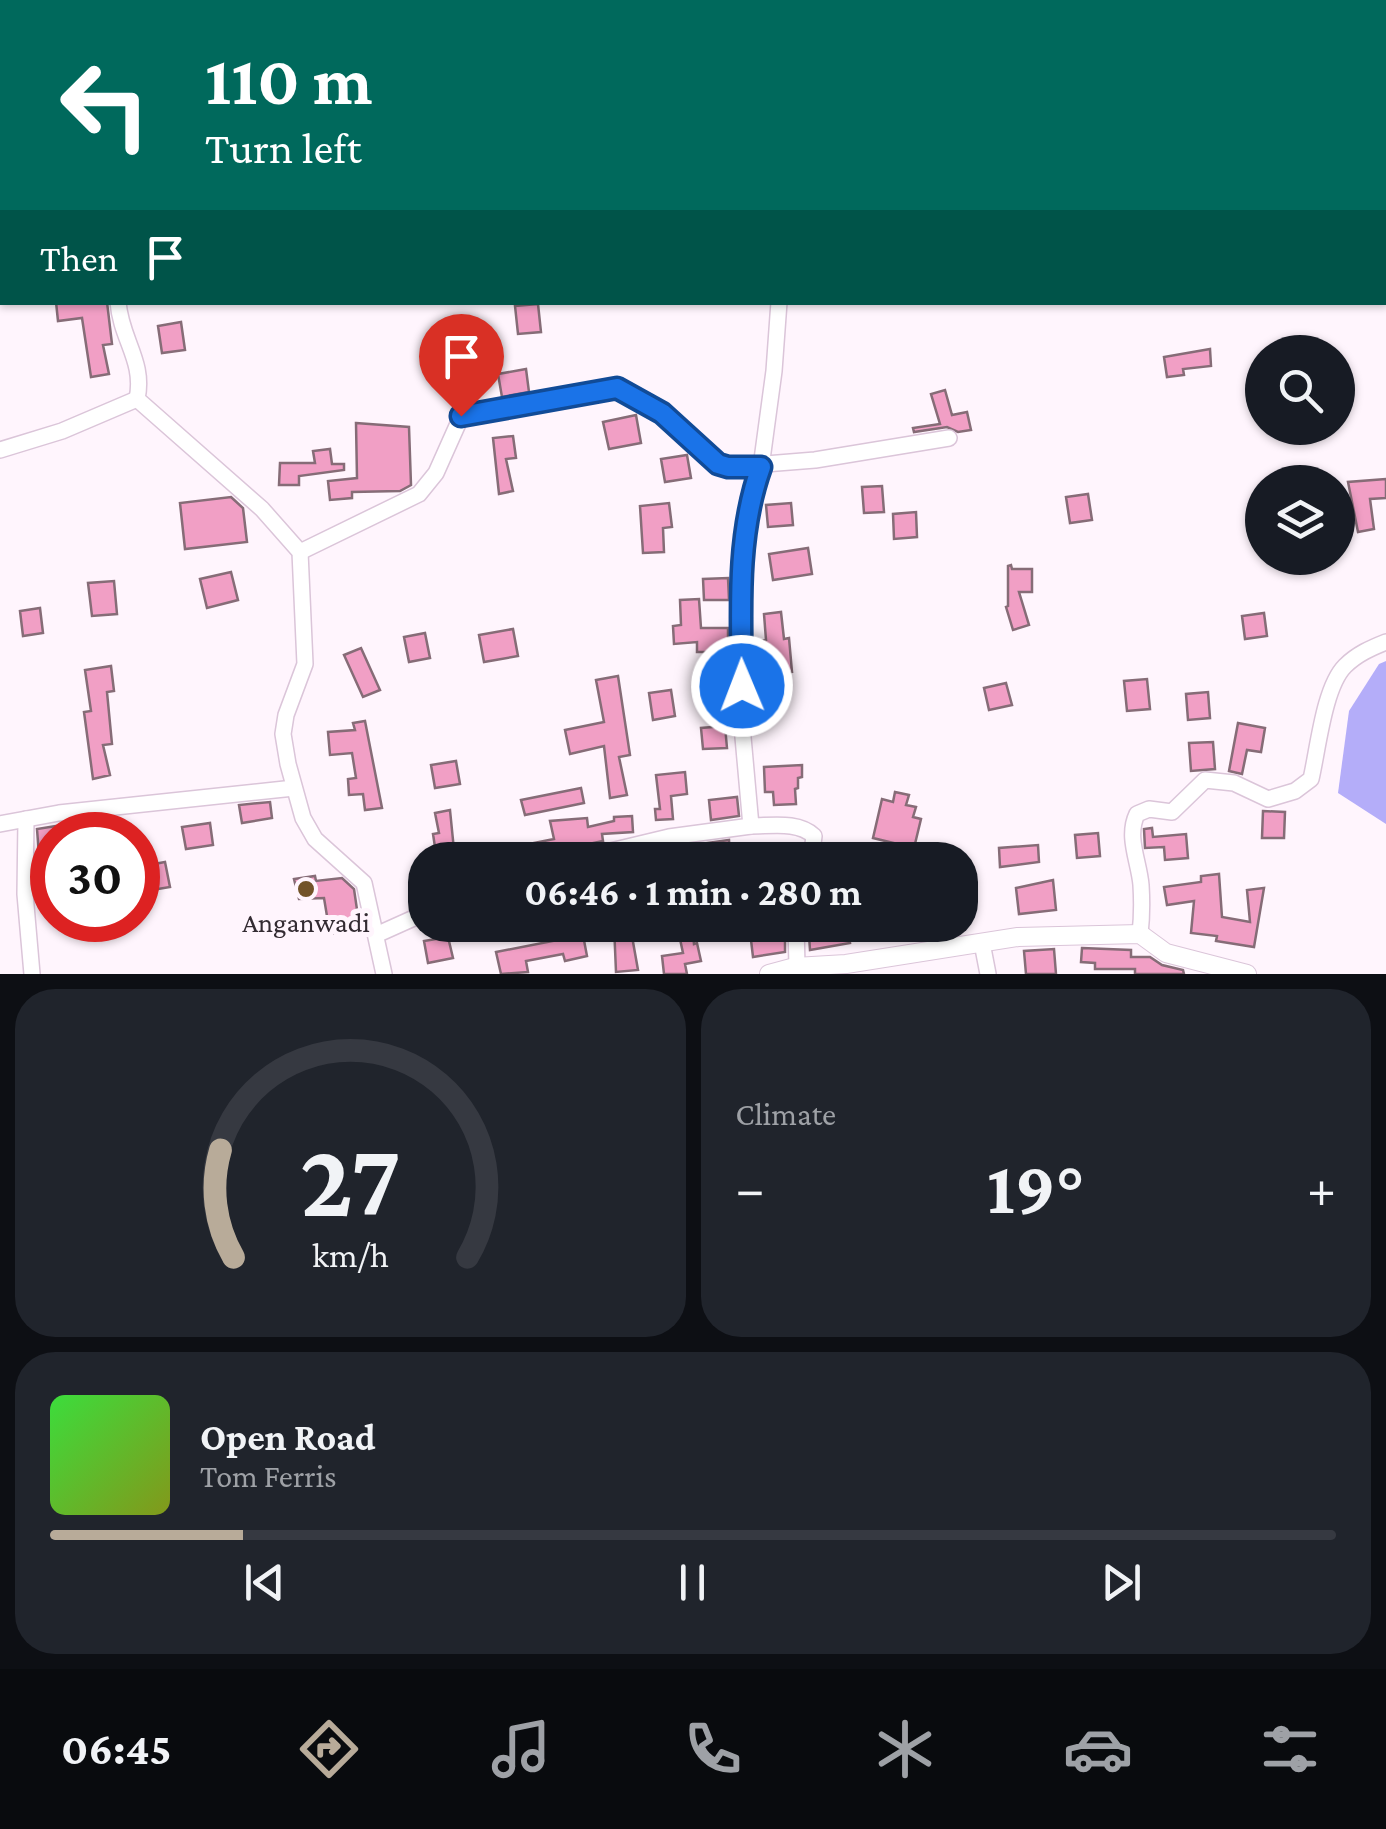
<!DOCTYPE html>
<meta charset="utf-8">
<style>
body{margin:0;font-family:"Crimson Pro",serif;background:#20242c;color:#f1f3f6;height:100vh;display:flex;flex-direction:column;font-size:38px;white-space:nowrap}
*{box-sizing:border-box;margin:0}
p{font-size:32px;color:#9ea1a6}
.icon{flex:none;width:55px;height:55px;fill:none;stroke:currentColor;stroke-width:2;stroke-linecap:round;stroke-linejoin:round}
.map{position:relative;height:974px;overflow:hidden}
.drawer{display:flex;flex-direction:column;gap:15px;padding:15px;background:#0d0f14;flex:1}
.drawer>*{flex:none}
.hud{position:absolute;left:0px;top:0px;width:1388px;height:305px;box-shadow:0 2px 8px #0004;background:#00695c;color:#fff;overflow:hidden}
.controls{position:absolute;left:1245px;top:335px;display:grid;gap:20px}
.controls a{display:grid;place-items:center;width:110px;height:110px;border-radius:50%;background:#171b24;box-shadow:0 2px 8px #0004;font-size:50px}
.speed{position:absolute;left:30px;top:812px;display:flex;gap:20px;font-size:50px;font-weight:700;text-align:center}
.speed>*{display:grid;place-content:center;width:130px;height:130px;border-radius:50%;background:#171b24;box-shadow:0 2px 8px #0004;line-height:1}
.speed .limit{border:15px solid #d22;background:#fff;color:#111}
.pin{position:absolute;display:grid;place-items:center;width:85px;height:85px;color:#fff;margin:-102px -42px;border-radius:50% 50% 50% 0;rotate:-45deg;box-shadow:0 0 10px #0007}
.pin .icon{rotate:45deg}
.me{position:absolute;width:110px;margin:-55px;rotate:359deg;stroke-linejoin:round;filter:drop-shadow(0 0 8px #0008)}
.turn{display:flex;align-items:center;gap:35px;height:210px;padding:0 40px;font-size:45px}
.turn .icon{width:130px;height:130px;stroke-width:2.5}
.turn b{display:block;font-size:70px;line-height:85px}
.then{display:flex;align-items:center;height:95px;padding:0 40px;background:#0003;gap:20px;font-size:38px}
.big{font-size:75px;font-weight:700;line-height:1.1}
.drawer .widget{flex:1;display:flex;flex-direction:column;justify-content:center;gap:15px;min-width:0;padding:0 35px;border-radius:40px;background:#20242c}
.drawer .dial{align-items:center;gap:0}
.dial svg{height:260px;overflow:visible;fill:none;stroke:#363941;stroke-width:7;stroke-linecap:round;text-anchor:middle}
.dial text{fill:#f1f3f6;stroke:none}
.song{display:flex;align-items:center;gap:30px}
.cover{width:120px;height:120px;border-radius:15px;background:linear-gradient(135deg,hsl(120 70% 55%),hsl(70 70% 35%))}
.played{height:10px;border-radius:5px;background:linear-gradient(90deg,#b8ab99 15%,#363941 15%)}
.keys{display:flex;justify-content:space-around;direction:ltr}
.heat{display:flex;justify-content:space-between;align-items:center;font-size:55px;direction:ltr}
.drawer .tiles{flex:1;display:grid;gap:15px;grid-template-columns:1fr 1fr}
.widget:last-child{grid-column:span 2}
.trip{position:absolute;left:408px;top:842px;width:570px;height:100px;border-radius:40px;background:#171b24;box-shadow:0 2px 8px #0004;font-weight:700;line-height:100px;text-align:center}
.tab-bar{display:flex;height:160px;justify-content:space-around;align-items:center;background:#090b0e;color:#9ea1a6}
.tab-bar .icon{width:70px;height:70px}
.tab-bar .selected{color:#b8ab99}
.tab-bar b{font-size:45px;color:#f1f3f6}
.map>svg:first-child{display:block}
</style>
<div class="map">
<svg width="1386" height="974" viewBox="0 0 1386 974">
<rect width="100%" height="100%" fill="#fff5fd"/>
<polygon fill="#b4adf9" points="1386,661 1386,824 1338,793 1349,711 1379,664"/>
<g fill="#f19fc5" stroke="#866c77" stroke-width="2.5">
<polygon points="56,302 107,302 112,344 103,345 109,374 91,377 82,318 58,321"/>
<polygon points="538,304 541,332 518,334 515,306"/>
<polygon points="181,322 185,350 162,353 158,326"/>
<polygon points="1210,349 1211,366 1183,369 1184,375 1167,377 1164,357"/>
<polygon points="489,351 491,372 432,376 430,359"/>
<polygon points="526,369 529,392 502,397 498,374"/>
<polygon points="945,390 952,415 967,412 971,430 958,432 947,427 914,432 913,428 940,424 931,394"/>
<polygon points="636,415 641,443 609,449 603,422"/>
<polygon points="356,423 409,427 411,485 400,491 352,492 352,498 330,500 328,481 357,478"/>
<polygon points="513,436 516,458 506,459 513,491 499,494 493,438"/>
<polygon points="330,449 332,464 344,464 344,470 299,476 299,485 279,485 280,463 315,463 313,451"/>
<polygon points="687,455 691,478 665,482 661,459"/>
<polygon points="1386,479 1386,498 1370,499 1374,529 1358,532 1348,482"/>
<polygon points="882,486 884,512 864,513 862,487"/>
<polygon points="1088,494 1092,520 1070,523 1066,497"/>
<polygon points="231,497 243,508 247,542 185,549 180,503"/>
<polygon points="669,503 672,527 663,528 664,552 643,553 640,506"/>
<polygon points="791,503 793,525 768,527 766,505"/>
<polygon points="916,512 917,537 894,539 893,514"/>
<polygon points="808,548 812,574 773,580 769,554"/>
<polygon points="1011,565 1012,569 1032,569 1032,592 1019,592 1029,625 1013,630 1006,607 1008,606 1008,566"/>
<polygon points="231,572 238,600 207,608 200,579"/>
<polygon points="728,578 729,600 704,600 703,579"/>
<polygon points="114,581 117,614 92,616 88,583"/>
<polygon points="699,599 701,628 728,628 728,652 697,652 697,642 674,644 673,626 681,625 680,600"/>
<polygon points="40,608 43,633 23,636 20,611"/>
<polygon points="781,612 784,639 789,638 792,672 761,675 758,641 766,640 764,614"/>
<polygon points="1264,613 1267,636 1245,639 1242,616"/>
<polygon points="513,629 518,656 484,662 479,635"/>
<polygon points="425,633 430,658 409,662 404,637"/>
<polygon points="361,648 380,690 363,697 344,655"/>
<polygon points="111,666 114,691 107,692 112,744 103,745 110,775 93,779 84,712 91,711 85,670"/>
<polygon points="618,676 630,755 619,757 627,795 610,798 604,746 570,754 565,730 604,722 596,680"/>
<polygon points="1147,679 1150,709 1127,711 1124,681"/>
<polygon points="1006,683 1012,705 989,710 984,688"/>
<polygon points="671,690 675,716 653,720 649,693"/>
<polygon points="1208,692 1210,718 1188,720 1186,694"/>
<polygon points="365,721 382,808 365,810 363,794 349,795 348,779 356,778 352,753 330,755 328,732 355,730 353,723"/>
<polygon points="1238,723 1265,728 1261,752 1247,750 1242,774 1229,771"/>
<polygon points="725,726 727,748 703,749 701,728"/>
<polygon points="1213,742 1215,769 1191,771 1189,743"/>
<polygon points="456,761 460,784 435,788 431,765"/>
<polygon points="802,765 802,777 798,778 798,788 795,789 796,804 774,805 773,792 765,792 764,767"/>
<polygon points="685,772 687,794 671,796 673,819 656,820 655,809 660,809 656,775"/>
<polygon points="581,788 584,803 525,815 521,800"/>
<polygon points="895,792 909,795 906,805 916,807 913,817 921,819 914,848 873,838 882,799 893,802"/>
<polygon points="737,797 739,816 711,820 709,800"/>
<polygon points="270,802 272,818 242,823 239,805"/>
<polygon points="450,810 455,860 437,860 433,834 439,833 435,813"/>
<polygon points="1263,811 1285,812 1284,838 1262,838"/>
<polygon points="632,816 633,832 602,834 603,841 570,848 551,855 552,859 537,860 534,843 554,839 550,821 587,818 588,827 614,821 614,817"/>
<polygon points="81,822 82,835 52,835 52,854 39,855 37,829"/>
<polygon points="210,823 213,845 186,849 182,827"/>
<polygon points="1152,828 1153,837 1186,834 1188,858 1165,860 1164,847 1145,848 1144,829"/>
<polygon points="1098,833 1100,856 1077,858 1075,835"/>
<polygon points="729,840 730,860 701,860 700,844"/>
<polygon points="1038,845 1039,862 1000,867 999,848"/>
<polygon points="165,862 170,887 140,892 138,867"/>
<polygon points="1219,874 1222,917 1250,922 1247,890 1264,888 1254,947 1216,941 1217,936 1191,933 1194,901 1167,905 1164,887 1201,882 1201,876"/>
<polygon points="315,876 316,881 342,878 354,889 360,930 330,934 324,898 299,899 294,879"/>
<polygon points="1053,880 1056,910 1019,914 1016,888"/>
<polygon points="614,925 630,925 638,970 616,972"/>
<polygon points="677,925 692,925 694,944 697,943 701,961 685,964 687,974 664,974 662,956 683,953"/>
<polygon points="884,925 944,925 944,931 886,940"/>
<polygon points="848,929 850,943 810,950 809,935"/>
<polygon points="785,933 785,952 753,957 751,940"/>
<polygon points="583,935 587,956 565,961 563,954 526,961 528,972 501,974 496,952"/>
<polygon points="448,937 453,958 428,963 424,941"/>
<polygon points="1082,948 1131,950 1131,957 1150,957 1162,965 1183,970 1184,974 1135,974 1135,969 1095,969 1095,963 1081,962"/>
<polygon points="1054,949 1056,974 1026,974 1024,951"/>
</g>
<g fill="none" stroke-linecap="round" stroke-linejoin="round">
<defs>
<g id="minor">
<polyline points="30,0 31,2"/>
<polyline points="857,0 858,2"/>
<polyline points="1106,0 1108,2"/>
<polyline points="1385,54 1386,53"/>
<path d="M118 302C121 340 145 361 137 399L262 509 300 552 305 664 286 715 283 734 288 764 303 818 315 839 364 883 384 974"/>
<path d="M779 302 774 371 761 467 748 501 742 585 741 715 751 826C772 826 798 821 814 836L811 860"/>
<polyline points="0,450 62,431 137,399"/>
<path d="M300 552 419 494 436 473 461 417C485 413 607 385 620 390 658 404 689 437 718 464L728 467 815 460 949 438"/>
<polyline points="26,819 25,894 32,974"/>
<polyline points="0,824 59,813 294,788"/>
<polyline points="573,860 669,837 751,826"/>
<polyline points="796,925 797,967"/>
<path d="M1140 934C1142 917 1142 901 1141 885 1139 861 1126 837 1137 814L1149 809 1172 812 1205 780 1234 783 1268 799 1295 791 1311 779C1318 749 1324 687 1345 666 1357 654 1371 648 1386 642"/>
<polyline points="376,935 425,913"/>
<polyline points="982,943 988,974"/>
</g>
<polyline id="major" points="769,974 795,967 846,964 1018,937 1140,934 1166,953 1247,974"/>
</defs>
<use href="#minor" stroke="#dbc5d9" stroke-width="18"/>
<use href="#major" stroke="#dbc5d9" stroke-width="20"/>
<use href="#minor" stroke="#fff" stroke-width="15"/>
<use href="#major" stroke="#fff" stroke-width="18"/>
</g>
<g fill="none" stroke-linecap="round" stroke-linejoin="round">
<defs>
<path id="route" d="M461 416 617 388 662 413 718 464 728 467H761C736 536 741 614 742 686"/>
</defs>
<use href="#route" stroke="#114b97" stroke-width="25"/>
<use href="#route" stroke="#1a73e8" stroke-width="18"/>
</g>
<circle fill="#725328" stroke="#fff5fd" stroke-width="4" cx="306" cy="889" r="10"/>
<g text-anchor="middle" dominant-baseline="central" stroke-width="10" stroke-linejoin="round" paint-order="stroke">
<g font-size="28" fill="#332b32" stroke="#fff5fd">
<text x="306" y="922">Anganwadi</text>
</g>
</g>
</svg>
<div class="controls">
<a><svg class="icon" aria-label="search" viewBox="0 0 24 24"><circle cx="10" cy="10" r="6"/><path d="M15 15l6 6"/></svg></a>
<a><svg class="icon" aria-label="layers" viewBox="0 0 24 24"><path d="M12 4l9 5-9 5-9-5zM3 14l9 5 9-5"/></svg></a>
</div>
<div class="speed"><div class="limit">30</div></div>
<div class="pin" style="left:461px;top:416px;background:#d93025"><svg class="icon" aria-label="arrive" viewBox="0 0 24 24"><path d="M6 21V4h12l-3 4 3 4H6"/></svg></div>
<svg class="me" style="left:742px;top:686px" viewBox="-20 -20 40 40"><circle r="17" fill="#1a73e8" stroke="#fff" stroke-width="3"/><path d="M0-11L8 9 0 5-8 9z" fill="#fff"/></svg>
<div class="trip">06:46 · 1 min · 280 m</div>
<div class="hud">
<div class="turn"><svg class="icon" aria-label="left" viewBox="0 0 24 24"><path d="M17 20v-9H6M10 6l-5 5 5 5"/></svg><div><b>110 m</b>Turn left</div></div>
<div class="then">Then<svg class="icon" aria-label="arrive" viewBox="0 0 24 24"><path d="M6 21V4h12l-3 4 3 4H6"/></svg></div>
</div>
</div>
<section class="drawer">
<div class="tiles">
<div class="widget dial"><svg viewBox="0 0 100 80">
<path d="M14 69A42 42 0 1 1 86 69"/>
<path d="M14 69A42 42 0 0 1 10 36" stroke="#b8ab99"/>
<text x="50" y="56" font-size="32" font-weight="700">27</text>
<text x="50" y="72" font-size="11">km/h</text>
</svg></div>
<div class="widget"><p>Climate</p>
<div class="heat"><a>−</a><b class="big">19°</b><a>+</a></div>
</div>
<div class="widget">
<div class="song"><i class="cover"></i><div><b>Open Road</b><p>Tom Ferris</p></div></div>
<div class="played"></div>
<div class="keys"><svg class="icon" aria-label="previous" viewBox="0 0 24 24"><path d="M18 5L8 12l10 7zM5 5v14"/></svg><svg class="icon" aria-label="pause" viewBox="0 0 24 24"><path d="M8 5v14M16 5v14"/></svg><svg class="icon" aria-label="next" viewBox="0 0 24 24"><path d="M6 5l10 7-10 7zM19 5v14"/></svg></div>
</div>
</div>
</section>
<nav class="tab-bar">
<b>06:45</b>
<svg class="icon selected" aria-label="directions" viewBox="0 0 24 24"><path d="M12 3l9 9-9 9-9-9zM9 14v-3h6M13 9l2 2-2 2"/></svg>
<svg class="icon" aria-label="music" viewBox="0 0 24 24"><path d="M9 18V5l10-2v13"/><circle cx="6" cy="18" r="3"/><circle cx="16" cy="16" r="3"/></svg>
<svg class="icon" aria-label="phone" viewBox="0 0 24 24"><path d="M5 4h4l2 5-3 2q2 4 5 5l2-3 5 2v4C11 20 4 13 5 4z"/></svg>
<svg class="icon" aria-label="climate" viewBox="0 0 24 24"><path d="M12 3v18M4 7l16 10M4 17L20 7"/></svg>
<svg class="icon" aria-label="car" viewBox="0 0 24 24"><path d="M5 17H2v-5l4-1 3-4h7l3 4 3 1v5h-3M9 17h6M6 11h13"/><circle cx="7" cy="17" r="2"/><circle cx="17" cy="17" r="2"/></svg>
<svg class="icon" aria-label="filters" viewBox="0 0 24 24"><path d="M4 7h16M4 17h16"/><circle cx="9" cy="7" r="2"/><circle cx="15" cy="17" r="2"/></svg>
</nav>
